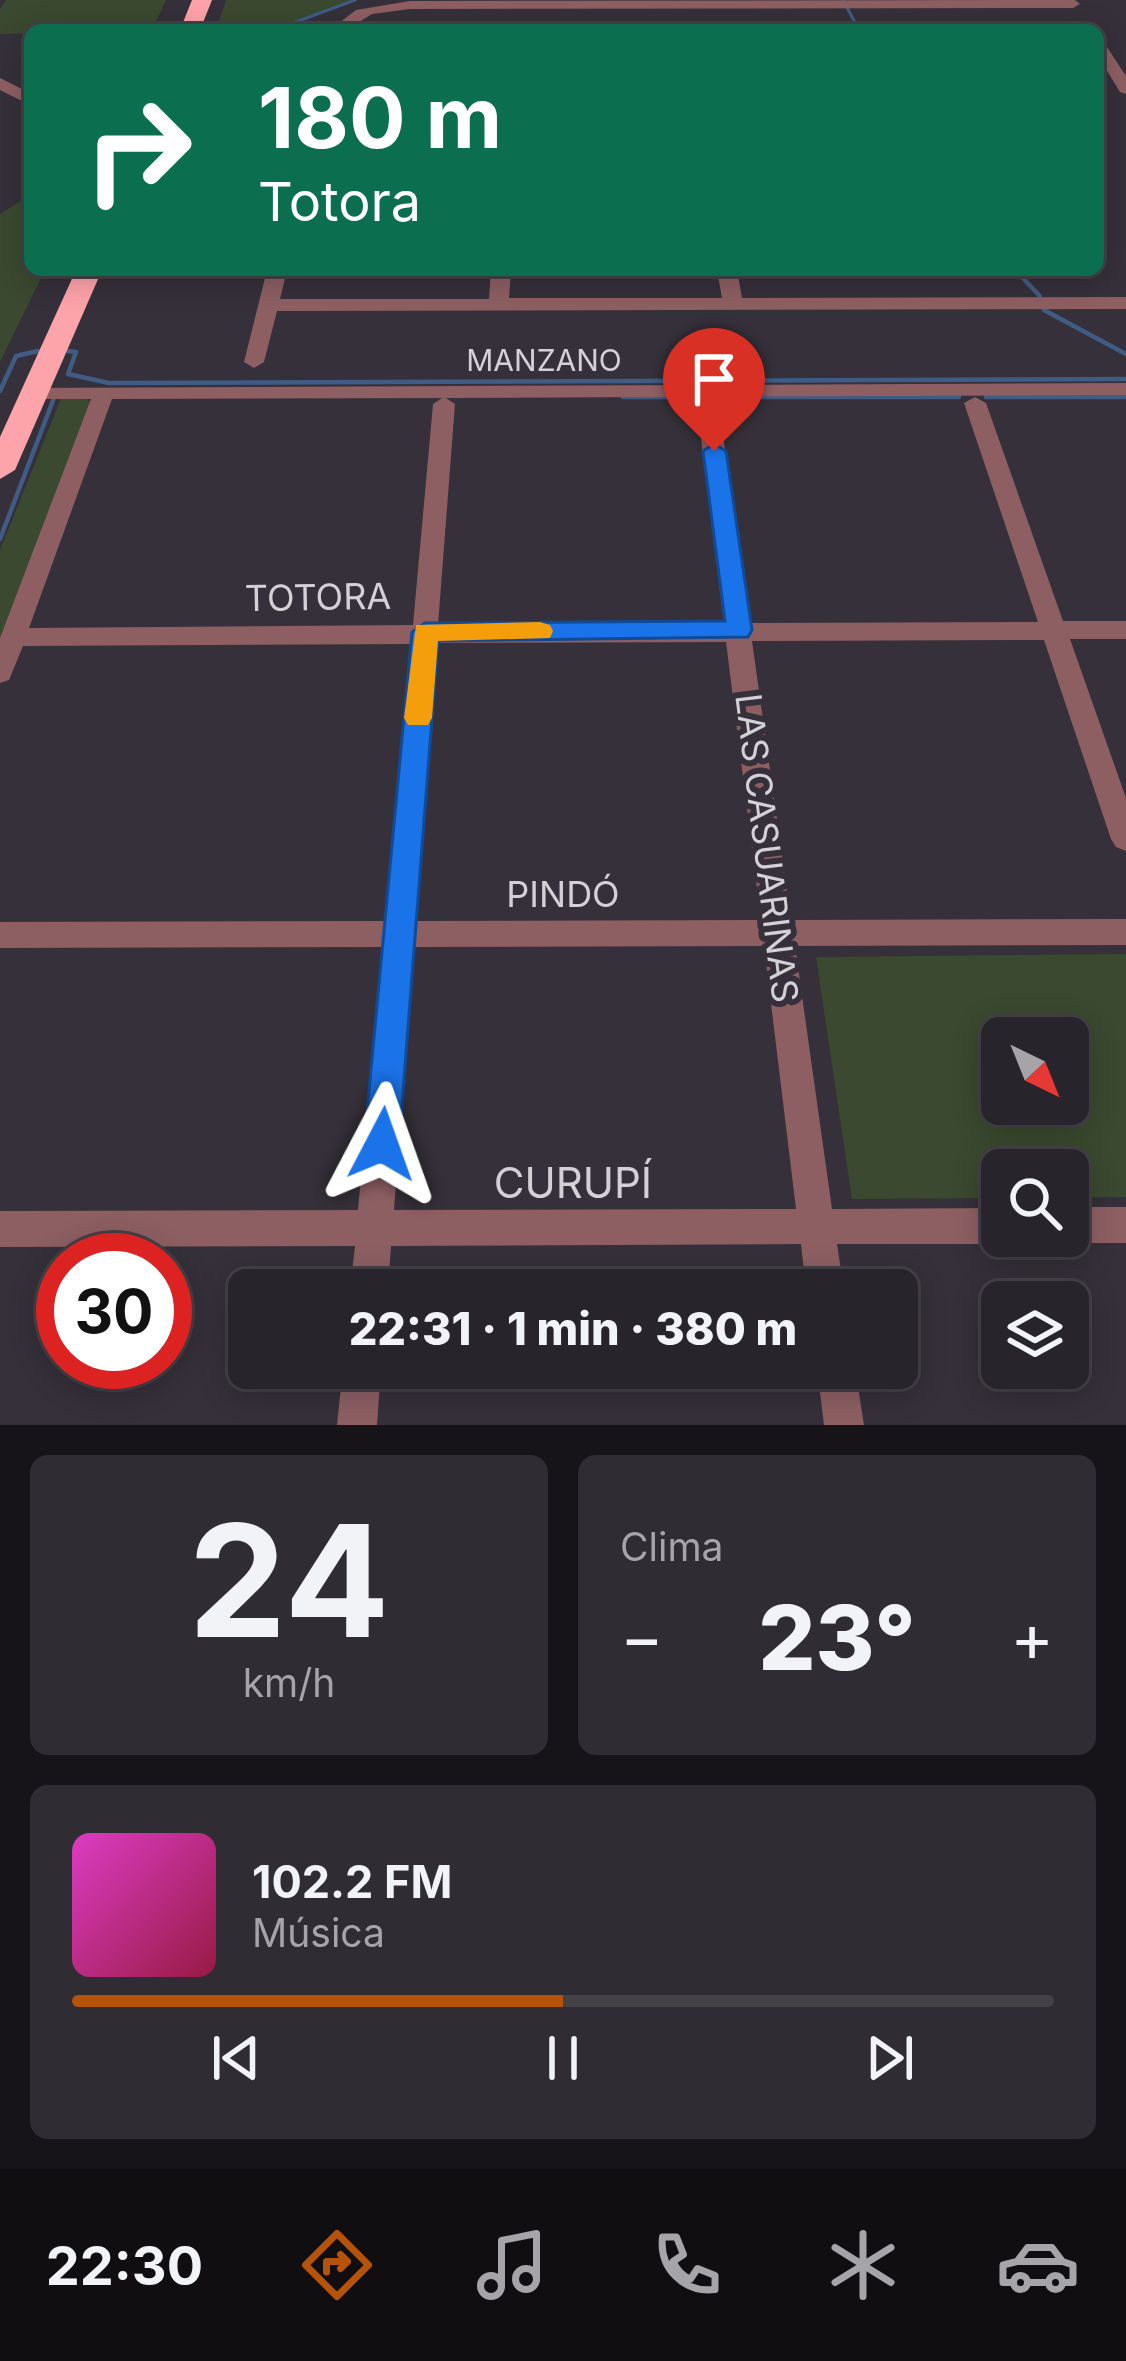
<!DOCTYPE html>
<html lang="es">
<meta charset="utf-8">
<style>
body{margin:0;font-family:Inter,sans-serif;background:#302c33;color:#f1f3f6;height:100vh;display:flex;flex-direction:column;font-size:45px;white-space:nowrap}
*{box-sizing:border-box;margin:0}
p{font-size:39px;color:#a5a4a9}
.icon{flex:none;width:66px;height:66px;fill:none;stroke:currentColor;stroke-width:2;stroke-linecap:round;stroke-linejoin:round}
.map{position:relative;height:1425px;overflow:hidden}
.side{display:flex;flex-direction:column;gap:30px;padding:30px;background:#161418;flex:1}
.side>*{flex:none}
.banner{position:absolute;left:24px;top:24px;width:1080px;height:252px;border-radius:18px;box-shadow:0 6px 30px #0003,0 0 0 3px #444147;background:#0b6e4f;color:#fff;overflow:hidden}
.needle{width:78px;rotate:137deg}
.tools{position:absolute;left:981px;top:1017px;display:grid;gap:24px}
.tools a{display:grid;place-items:center;width:108px;height:108px;border-radius:18px;background:#28242b;box-shadow:0 6px 30px #0003,0 0 0 3px #444147;font-size:60px}
.speed{position:absolute;left:36px;top:1233px;display:flex;gap:24px;font-size:60px;font-weight:700;text-align:center}
.speed>*{display:grid;place-content:center;width:156px;height:156px;border-radius:50%;background:#28242b;box-shadow:0 6px 30px #0003,0 0 0 3px #444147;line-height:1}
.speed .limit{border:18px solid #d22;background:#fff;color:#111}
.pin{position:absolute;display:grid;place-items:center;width:102px;height:102px;color:#fff;margin:-123px -51px;border-radius:50% 50% 50% 0;rotate:-45deg;box-shadow:0 0 12px #0007}
.pin .icon{rotate:45deg}
.me{position:absolute;width:132px;margin:-66px;rotate:4deg;stroke-linejoin:round;filter:drop-shadow(0 0 9px #0008)}
.turn{display:flex;align-items:center;gap:42px;height:252px;padding:0 36px;font-size:54px}
.turn .icon{width:156px;height:156px;stroke-width:2.5}
.turn b{display:block;font-size:84px;line-height:102px}
.big{font-size:90px;font-weight:800;line-height:1.1}
.side .card{flex:1;display:flex;flex-direction:column;justify-content:center;gap:18px;min-width:0;padding:0 42px;border-radius:18px;background:#302c33}
.side .dial{align-items:center;gap:0}
.dial b{font-size:156px;line-height:1}
.song{display:flex;align-items:center;gap:36px}
.cover{width:144px;height:144px;border-radius:18px;background:linear-gradient(135deg,hsl(310 70% 55%),hsl(340 70% 35%))}
.played{height:12px;border-radius:6px;background:linear-gradient(90deg,#b45309 50%,#444147 50%)}
.keys{display:flex;justify-content:space-around;direction:ltr}
.heat{display:flex;justify-content:space-between;align-items:center;font-size:66px;direction:ltr}
.side .tiles{flex:1;display:grid;gap:30px;grid-template-columns:1fr 1fr}
.card:last-child{grid-column:span 2}
.trip{position:absolute;left:228px;top:1269px;width:690px;height:120px;border-radius:18px;background:#28242b;box-shadow:0 6px 30px #0003,0 0 0 3px #444147;font-weight:800;line-height:120px;text-align:center}
.tab-bar{display:flex;height:192px;justify-content:space-around;align-items:center;background:#100e11;color:#a5a4a9}
.tab-bar .icon{width:84px;height:84px}
.tab-bar .active{color:#b45309}
.tab-bar b{font-size:54px;color:#f1f3f6}
.map>svg:first-child{display:block}
</style>
<div class="map">
<svg width="1126" height="1425" viewBox="0 0 1126 1425">
<rect width="100%" height="100%" fill="#353039"/>
<g fill="#3a492f" fill-rule="evenodd">
<polygon points="6,0 166,0 152,30 0,34 0,9"/>
<polygon points="226,0 353,0 272,30 216,30"/>
<polygon points="30,195 30,270 45,270 0,362 0,214"/>
<polygon points="62,396 84,396 91,403 0,643 0,550"/>
<path d="M1126 954V1197H1068V1170H1002V1198L852 1199 816 957ZM1068 1038V1104H1002V1038Z"/>
</g>
<g fill="none" stroke-linecap="round" stroke-linejoin="round">
<g stroke="#405c84" stroke-width="3">
<polyline points="843,0 859,30"/>
<polyline points="274,30 355,0"/>
</g>
<g stroke="#405c84" stroke-width="4.5">
<polyline points="1015,270 1039,295 1044,310 1126,354"/>
<polyline points="67,351 76,352 68,374 109,383 1126,379"/>
<polyline points="0,391 16,356 38,351"/>
<polyline points="623,397 693,397"/>
<polyline points="721,397 959,397"/>
<polyline points="986,397 1126,397"/>
<polyline points="0,539 54,398"/>
</g>
<g fill="#8d5f63" fill-rule="evenodd">
<polygon points="1075,0 1080,4 1073,8 410,9 372,14 346,30 330,30 356,10 410,1"/>
<polygon points="1098,39 1103,41 1126,76 1126,94 1120,92 1098,56"/>
<polygon points="0,78 30,93 30,105 0,90"/>
<polygon points="267,270 287,270 280,299 489,299 491,270 511,270 509,298 722,298 717,270 737,270 742,298 1126,297 1126,309 277,311 264,362 254,368 244,362"/>
<path d="M1126 383V395L446 398 455 404 438 625 724 624 697 406 708 400 719 406 749 623 1038 622 964 403 975 397 986 403 1063 621H1126V639H1070L1126 798V851L1116 847 1111 839 1044 640 752 641 791 920 1126 919V945L795 946 832 1209 1002 1208V1236L1015 1239 1002 1244H837L844 1290H806L801 1244 391 1246 388 1290H350L355 1246 0 1247V1211L358 1210 382 947 0 948V922L385 921 411 644 23 646 9 680 0 683V638L91 399H34L26 398V388ZM442 398 433 404 413 625 29 628 112 399ZM726 642 761 920 416 921 437 643ZM764 946 796 1209 394 1210 414 947Z"/>
<polygon points="1068,1207 1126,1207 1126,1243 1068,1243 1055,1238 1068,1236"/>
<polygon points="343,1368 381,1368 377,1425 337,1425"/>
<polygon points="817,1368 855,1368 864,1425 824,1425"/>
</g>
<g fill="#fda3aa" fill-rule="evenodd">
<polygon points="192,0 212,0 200,30 180,30"/>
<polygon points="76,270 102,270 15,470 0,479 0,437"/>
</g>
</g>
<polygon fill="#1a73e8" stroke="#114b97" stroke-width="3" points="714,444 726,451 752,630 748,637 438,641 399,1144 394,1156 382,1161 370,1156 364,1144 412,632 425,623 725,621 703,451"/>
<polygon fill="#f59e0b" points="540,622 550,625 553,631 550,638 438,641 432,718 428,725 408,725 404,718 416,625"/>
<g text-anchor="middle" dominant-baseline="central" stroke-width="12" stroke-linejoin="round" paint-order="stroke">
<g font-size="30" fill="#d3d0d6" stroke="#353039">
<text x="544" y="360">MANZANO</text>
</g>
<g font-size="36" fill="#d3d0d6" stroke="#353039">
<text transform="translate(318 597) rotate(-1)">TOTORA</text>
<text transform="translate(767 848) rotate(83)">LAS CASUARINAS</text>
<text x="563" y="894">PINDÓ</text>
</g>
<g font-size="42" fill="#d3d0d6" stroke="#353039">
<text x="573" y="1182">CURUPÍ</text>
</g>
</g>
</svg>
<div class="tools">
<a><svg class="needle" viewBox="-14 -14 28 28"><path d="M0-13l5 13h-10z" fill="#e53935"/><path d="M0 13l5-13h-10z" fill="#a5a4a9"/></svg></a>
<a><svg class="icon" aria-label="search" viewBox="0 0 24 24"><circle cx="10" cy="10" r="6"/><path d="M15 15l6 6"/></svg></a>
<a><svg class="icon" aria-label="layers" viewBox="0 0 24 24"><path d="M12 4l9 5-9 5-9-5zM3 14l9 5 9-5"/></svg></a>
</div>
<div class="speed"><div class="limit">30</div></div>
<div class="pin" style="left:714px;top:451px;background:#d93025"><svg class="icon" aria-label="arrive" viewBox="0 0 24 24"><path d="M6 21V4h12l-3 4 3 4H6"/></svg></div>
<svg class="me" style="left:382px;top:1144px" viewBox="-20 -20 40 40"><path d="M0-17L14 15 0 8-14 15z" fill="#1a73e8" stroke="#fff" stroke-width="4"/></svg>
<div class="trip">22:31 · 1 min · 380 m</div>
<div class="banner">
<div class="turn"><svg class="icon" aria-label="right" viewBox="0 0 24 24"><path d="M7 20v-9h11M14 6l5 5-5 5"/></svg><div><b>180 m</b>Totora</div></div>
</div>
</div>
<section class="side">
<div class="tiles">
<div class="card dial"><b>24</b><p>km/h</p></div>
<div class="card"><p>Clima</p>
<div class="heat"><a>−</a><b class="big">23°</b><a>+</a></div>
</div>
<div class="card">
<div class="song"><i class="cover"></i><div><b>102.2 FM</b><p>Música</p></div></div>
<div class="played"></div>
<div class="keys"><svg class="icon" aria-label="previous" viewBox="0 0 24 24"><path d="M18 5L8 12l10 7zM5 5v14"/></svg><svg class="icon" aria-label="pause" viewBox="0 0 24 24"><path d="M8 5v14M16 5v14"/></svg><svg class="icon" aria-label="next" viewBox="0 0 24 24"><path d="M6 5l10 7-10 7zM19 5v14"/></svg></div>
</div>
</div>
</section>
<nav class="tab-bar">
<b>22:30</b>
<svg class="icon active" aria-label="directions" viewBox="0 0 24 24"><path d="M12 3l9 9-9 9-9-9zM9 14v-3h6M13 9l2 2-2 2"/></svg>
<svg class="icon" aria-label="music" viewBox="0 0 24 24"><path d="M9 18V5l10-2v13"/><circle cx="6" cy="18" r="3"/><circle cx="16" cy="16" r="3"/></svg>
<svg class="icon" aria-label="phone" viewBox="0 0 24 24"><path d="M5 4h4l2 5-3 2q2 4 5 5l2-3 5 2v4C11 20 4 13 5 4z"/></svg>
<svg class="icon" aria-label="climate" viewBox="0 0 24 24"><path d="M12 3v18M4 7l16 10M4 17L20 7"/></svg>
<svg class="icon" aria-label="car" viewBox="0 0 24 24"><path d="M5 17H2v-5l4-1 3-4h7l3 4 3 1v5h-3M9 17h6M6 11h13"/><circle cx="7" cy="17" r="2"/><circle cx="17" cy="17" r="2"/></svg>
</nav>
